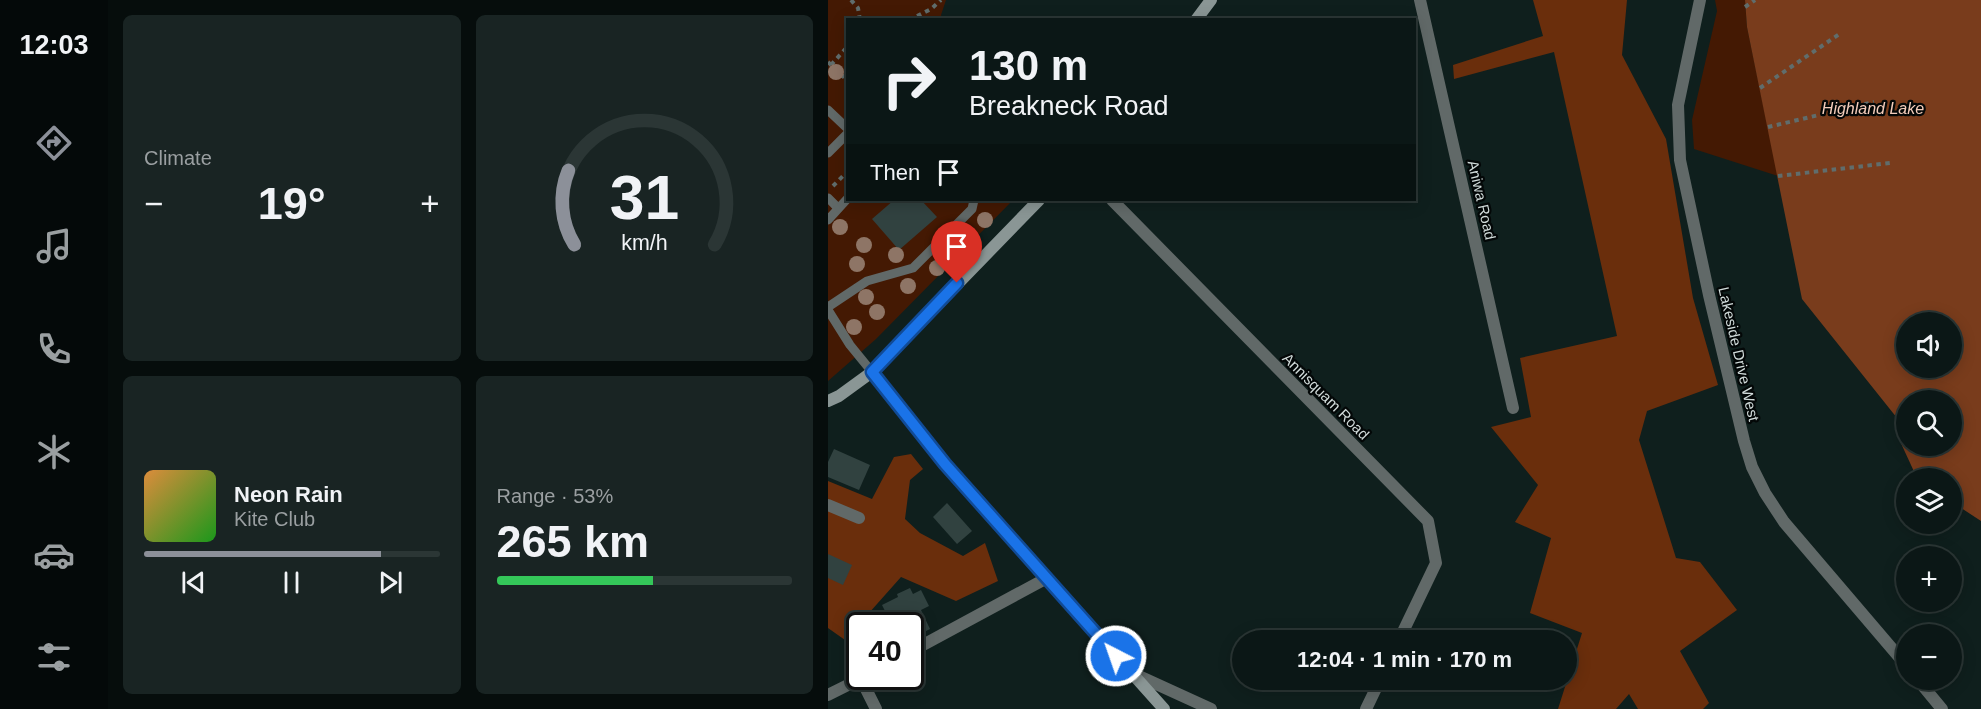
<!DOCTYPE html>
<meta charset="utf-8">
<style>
body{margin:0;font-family:Helvetica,sans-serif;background:#192423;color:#f1f3f6;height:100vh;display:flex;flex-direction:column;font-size:22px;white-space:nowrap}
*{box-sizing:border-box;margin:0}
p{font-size:20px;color:#9a9fa1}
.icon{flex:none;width:33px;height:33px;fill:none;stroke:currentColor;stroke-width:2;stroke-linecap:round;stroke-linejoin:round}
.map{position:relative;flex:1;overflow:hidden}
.panel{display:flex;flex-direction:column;gap:15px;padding:15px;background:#060d0c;width:720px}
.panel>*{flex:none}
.guide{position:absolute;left:18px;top:18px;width:570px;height:183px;border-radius:0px;box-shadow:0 3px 15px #0003,0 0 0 2px #2b3635;background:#0b1716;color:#f1f3f6;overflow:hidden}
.tools{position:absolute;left:1068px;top:312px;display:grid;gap:12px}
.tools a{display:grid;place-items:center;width:66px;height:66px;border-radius:50%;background:#0b1716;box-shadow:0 3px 15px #0003,0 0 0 2px #2b3635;font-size:30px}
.speed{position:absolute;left:18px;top:612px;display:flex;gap:12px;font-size:30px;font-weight:700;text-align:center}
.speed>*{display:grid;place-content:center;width:78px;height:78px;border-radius:50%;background:#0b1716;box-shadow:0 3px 15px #0003,0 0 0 2px #2b3635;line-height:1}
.speed .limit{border:3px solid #111;border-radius:9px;background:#fff;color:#111}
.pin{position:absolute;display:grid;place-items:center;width:51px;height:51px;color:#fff;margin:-62px -26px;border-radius:50% 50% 50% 0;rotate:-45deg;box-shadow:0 0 6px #0007}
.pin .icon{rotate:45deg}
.me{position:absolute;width:66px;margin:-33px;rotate:319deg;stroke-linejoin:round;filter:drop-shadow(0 0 4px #0008)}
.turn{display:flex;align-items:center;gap:21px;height:126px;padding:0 24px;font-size:27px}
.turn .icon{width:78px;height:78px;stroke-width:2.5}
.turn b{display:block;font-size:42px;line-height:51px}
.then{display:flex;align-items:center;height:57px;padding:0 24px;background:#0003;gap:12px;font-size:22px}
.big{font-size:45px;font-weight:800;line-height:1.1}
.panel .card{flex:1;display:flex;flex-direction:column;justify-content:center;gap:9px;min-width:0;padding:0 21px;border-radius:9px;background:#192423}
.panel .dial{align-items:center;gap:0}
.dial svg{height:156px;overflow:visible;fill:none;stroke:#2b3635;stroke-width:7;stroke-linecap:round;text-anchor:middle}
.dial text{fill:#f1f3f6;stroke:none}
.song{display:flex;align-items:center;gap:18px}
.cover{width:72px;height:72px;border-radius:9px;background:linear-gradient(135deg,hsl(30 70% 55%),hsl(120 70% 35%))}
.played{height:6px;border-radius:3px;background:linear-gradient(90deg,#8c9099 80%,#2b3635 80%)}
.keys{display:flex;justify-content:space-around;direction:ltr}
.heat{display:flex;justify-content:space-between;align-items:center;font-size:33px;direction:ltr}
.charge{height:9px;border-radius:4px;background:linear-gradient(90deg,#34c759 53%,#2b3635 0)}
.panel .tiles{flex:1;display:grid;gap:15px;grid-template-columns:repeat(2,1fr)}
.trip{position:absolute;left:404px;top:630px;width:345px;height:60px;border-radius:30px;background:#0b1716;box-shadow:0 3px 15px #0003,0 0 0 2px #2b3635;font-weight:800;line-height:60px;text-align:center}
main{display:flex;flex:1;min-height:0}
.tabs{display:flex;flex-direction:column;width:108px;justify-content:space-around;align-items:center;background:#040909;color:#9a9fa1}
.tabs .icon{width:42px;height:42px}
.tabs .current{color:#8c9099}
.tabs b{font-size:27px;color:#f1f3f6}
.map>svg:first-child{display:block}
</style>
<main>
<nav class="tabs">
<b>12:03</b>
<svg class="icon current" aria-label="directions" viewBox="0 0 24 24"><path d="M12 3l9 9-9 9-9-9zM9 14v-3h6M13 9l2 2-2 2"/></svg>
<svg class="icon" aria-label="music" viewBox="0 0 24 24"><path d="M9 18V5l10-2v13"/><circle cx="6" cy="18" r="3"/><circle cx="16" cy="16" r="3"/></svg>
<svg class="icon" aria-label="phone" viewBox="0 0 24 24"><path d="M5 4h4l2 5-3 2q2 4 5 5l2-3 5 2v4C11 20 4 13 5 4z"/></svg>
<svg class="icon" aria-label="climate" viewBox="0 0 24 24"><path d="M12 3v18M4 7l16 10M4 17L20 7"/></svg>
<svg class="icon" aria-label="car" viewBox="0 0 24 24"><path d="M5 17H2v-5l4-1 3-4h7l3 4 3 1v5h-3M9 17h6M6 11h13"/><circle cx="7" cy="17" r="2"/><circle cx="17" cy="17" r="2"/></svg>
<svg class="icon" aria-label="filters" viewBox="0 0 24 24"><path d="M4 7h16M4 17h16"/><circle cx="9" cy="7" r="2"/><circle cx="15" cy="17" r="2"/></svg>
</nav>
<section class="panel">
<div class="tiles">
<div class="card"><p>Climate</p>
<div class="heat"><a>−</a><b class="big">19°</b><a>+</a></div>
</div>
<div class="card dial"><svg viewBox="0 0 100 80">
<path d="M14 69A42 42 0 1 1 86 69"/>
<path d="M14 69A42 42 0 0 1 11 31" stroke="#8c9099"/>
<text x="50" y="56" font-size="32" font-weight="700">31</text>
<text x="50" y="72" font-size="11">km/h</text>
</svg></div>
<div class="card">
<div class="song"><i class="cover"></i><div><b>Neon Rain</b><p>Kite Club</p></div></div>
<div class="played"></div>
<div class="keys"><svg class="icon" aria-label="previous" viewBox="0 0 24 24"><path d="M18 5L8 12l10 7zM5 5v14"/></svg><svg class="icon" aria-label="pause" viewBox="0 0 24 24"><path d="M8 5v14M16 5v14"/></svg><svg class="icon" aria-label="next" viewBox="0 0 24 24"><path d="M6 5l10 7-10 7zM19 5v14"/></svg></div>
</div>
<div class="card"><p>Range · 53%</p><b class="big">265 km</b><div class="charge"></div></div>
</div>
</section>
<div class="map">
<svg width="1153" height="709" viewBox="0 0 1153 709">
<rect width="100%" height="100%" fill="#0f1f1d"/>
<g fill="#441903">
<polygon points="0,0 118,0 113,15 114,19 20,20 20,200 185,200 48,339 0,381"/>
<polygon points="887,0 917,0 919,27 950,176 866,149 864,120 889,11"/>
</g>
<g fill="#6a2e0c">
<polygon points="705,0 799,0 794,55 838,139 865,298 890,385 819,411 811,440 848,558 872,562 909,610 852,651 881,703 875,709 810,709 801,694 788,709 730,709 754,633 702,613 723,538 687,522 710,485 663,427 703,417 692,358 789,336 726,52 626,79 625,65 715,36"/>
<polygon points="83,454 95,469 82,480 77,519 92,533 135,556 157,543 170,581 128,601 73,577 17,640 0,628 0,481 44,499 66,457"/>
</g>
<path fill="#793c1c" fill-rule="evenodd" d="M917 0H1153V521L1124 502V478H1089L1071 439 1069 418 974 299 919 27ZM1078 322H1124V368H1078ZM1078 400H1124V446H1078Z"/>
<g fill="#314240">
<polygon points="66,200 93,200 109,217 71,250 44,219"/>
<polygon points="6,449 42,465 31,490 0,477 0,462"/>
<polygon points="119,503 144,531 129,544 105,517"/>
<polygon points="0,554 24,565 15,585 0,578"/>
<polygon points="82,588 85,594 93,590 101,606 93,610 102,629 90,635 81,617 64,625 54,605 70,597 69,594"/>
</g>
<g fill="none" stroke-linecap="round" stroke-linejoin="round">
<g stroke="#606d6c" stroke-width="4" stroke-dasharray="4.5 4.5" stroke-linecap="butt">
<polyline points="23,0 30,8 32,20"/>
<polyline points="917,7 927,0"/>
<polyline points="81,20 103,9 113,0"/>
<polyline points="0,62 20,81"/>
<polyline points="3,65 20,46"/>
<polyline points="932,88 1013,33"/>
<polyline points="940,127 1046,102"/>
<polyline points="950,176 1062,163"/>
<polyline points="5,186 20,171"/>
</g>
<g stroke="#616968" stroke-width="9">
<polyline points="0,110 20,129"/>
<polyline points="0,153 20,133"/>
<polyline points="0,198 10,208"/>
<polyline points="0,220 20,198"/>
<polyline points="0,307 39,281 85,268 144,209 146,200"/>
<polyline points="0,310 22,345 44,372"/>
</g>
<g stroke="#616968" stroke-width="12">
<polyline points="592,0 685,408"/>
<polyline points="872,0 850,105 852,160 881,295 916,441 924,467 937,493 956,522 1078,665"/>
<polyline points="284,200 600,521 608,563 571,640"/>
<polyline points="0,505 31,518"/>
<polyline points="82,652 219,578"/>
<polyline points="302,672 383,709"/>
<polyline points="33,679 48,709"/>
<polyline points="1090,680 1114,709"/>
<polyline points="0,695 38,676"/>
<polyline points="538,709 552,680"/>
</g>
<g stroke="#8a9695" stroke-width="12">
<polyline points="368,20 383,0"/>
<polyline points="44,372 117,464 336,709"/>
<polyline points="0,401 11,396 44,372 211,200"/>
</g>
</g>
<g fill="#8e7566">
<circle cx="8" cy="72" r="8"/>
<circle cx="157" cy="220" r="8"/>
<circle cx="12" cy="227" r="8"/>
<circle cx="138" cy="240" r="8"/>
<circle cx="36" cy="245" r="8"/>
<circle cx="68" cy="255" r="8"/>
<circle cx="29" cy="264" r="8"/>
<circle cx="109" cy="268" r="8"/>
<circle cx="80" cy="286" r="8"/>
<circle cx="38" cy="297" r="8"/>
<circle cx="49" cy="312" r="8"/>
<circle cx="26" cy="327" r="8"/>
</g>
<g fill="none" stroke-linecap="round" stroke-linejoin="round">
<defs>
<polyline id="route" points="129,283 44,372 117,464 288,656"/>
</defs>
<use href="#route" stroke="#114b97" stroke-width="15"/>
<use href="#route" stroke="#1a73e8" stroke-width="10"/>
</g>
<g text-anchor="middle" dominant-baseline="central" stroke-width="4.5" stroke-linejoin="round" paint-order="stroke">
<g font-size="15" fill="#d1dbda" stroke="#030707">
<text transform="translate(654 200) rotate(77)">Aniwa Road</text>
<text transform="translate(911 354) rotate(77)">Lakeside Drive West</text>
<text transform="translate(498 396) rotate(45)">Annisquam Road</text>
</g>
<g font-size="16" font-style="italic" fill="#f4cdbb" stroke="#030707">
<text x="1045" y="108">Highland Lake</text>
</g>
</g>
</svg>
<div class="tools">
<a><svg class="icon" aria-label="sound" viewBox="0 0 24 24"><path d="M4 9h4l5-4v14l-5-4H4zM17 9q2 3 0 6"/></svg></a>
<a><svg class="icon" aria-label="search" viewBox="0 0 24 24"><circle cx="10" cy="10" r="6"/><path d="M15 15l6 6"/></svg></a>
<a><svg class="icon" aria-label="layers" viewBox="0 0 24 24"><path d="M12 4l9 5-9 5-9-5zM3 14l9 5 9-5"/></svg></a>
<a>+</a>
<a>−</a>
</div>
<div class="speed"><div class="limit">40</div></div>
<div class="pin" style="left:129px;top:283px;background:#d93025"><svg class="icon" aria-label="arrive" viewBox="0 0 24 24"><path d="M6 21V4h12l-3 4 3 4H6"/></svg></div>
<svg class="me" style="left:288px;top:656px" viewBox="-20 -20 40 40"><circle r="17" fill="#1a73e8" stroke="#fff" stroke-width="3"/><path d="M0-11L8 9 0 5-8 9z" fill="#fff"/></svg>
<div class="trip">12:04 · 1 min · 170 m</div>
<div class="guide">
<div class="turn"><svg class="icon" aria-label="right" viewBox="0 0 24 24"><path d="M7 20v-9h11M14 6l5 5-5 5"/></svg><div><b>130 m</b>Breakneck Road</div></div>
<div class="then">Then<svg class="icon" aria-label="arrive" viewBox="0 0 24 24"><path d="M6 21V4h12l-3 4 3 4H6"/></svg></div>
</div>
</div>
</main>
